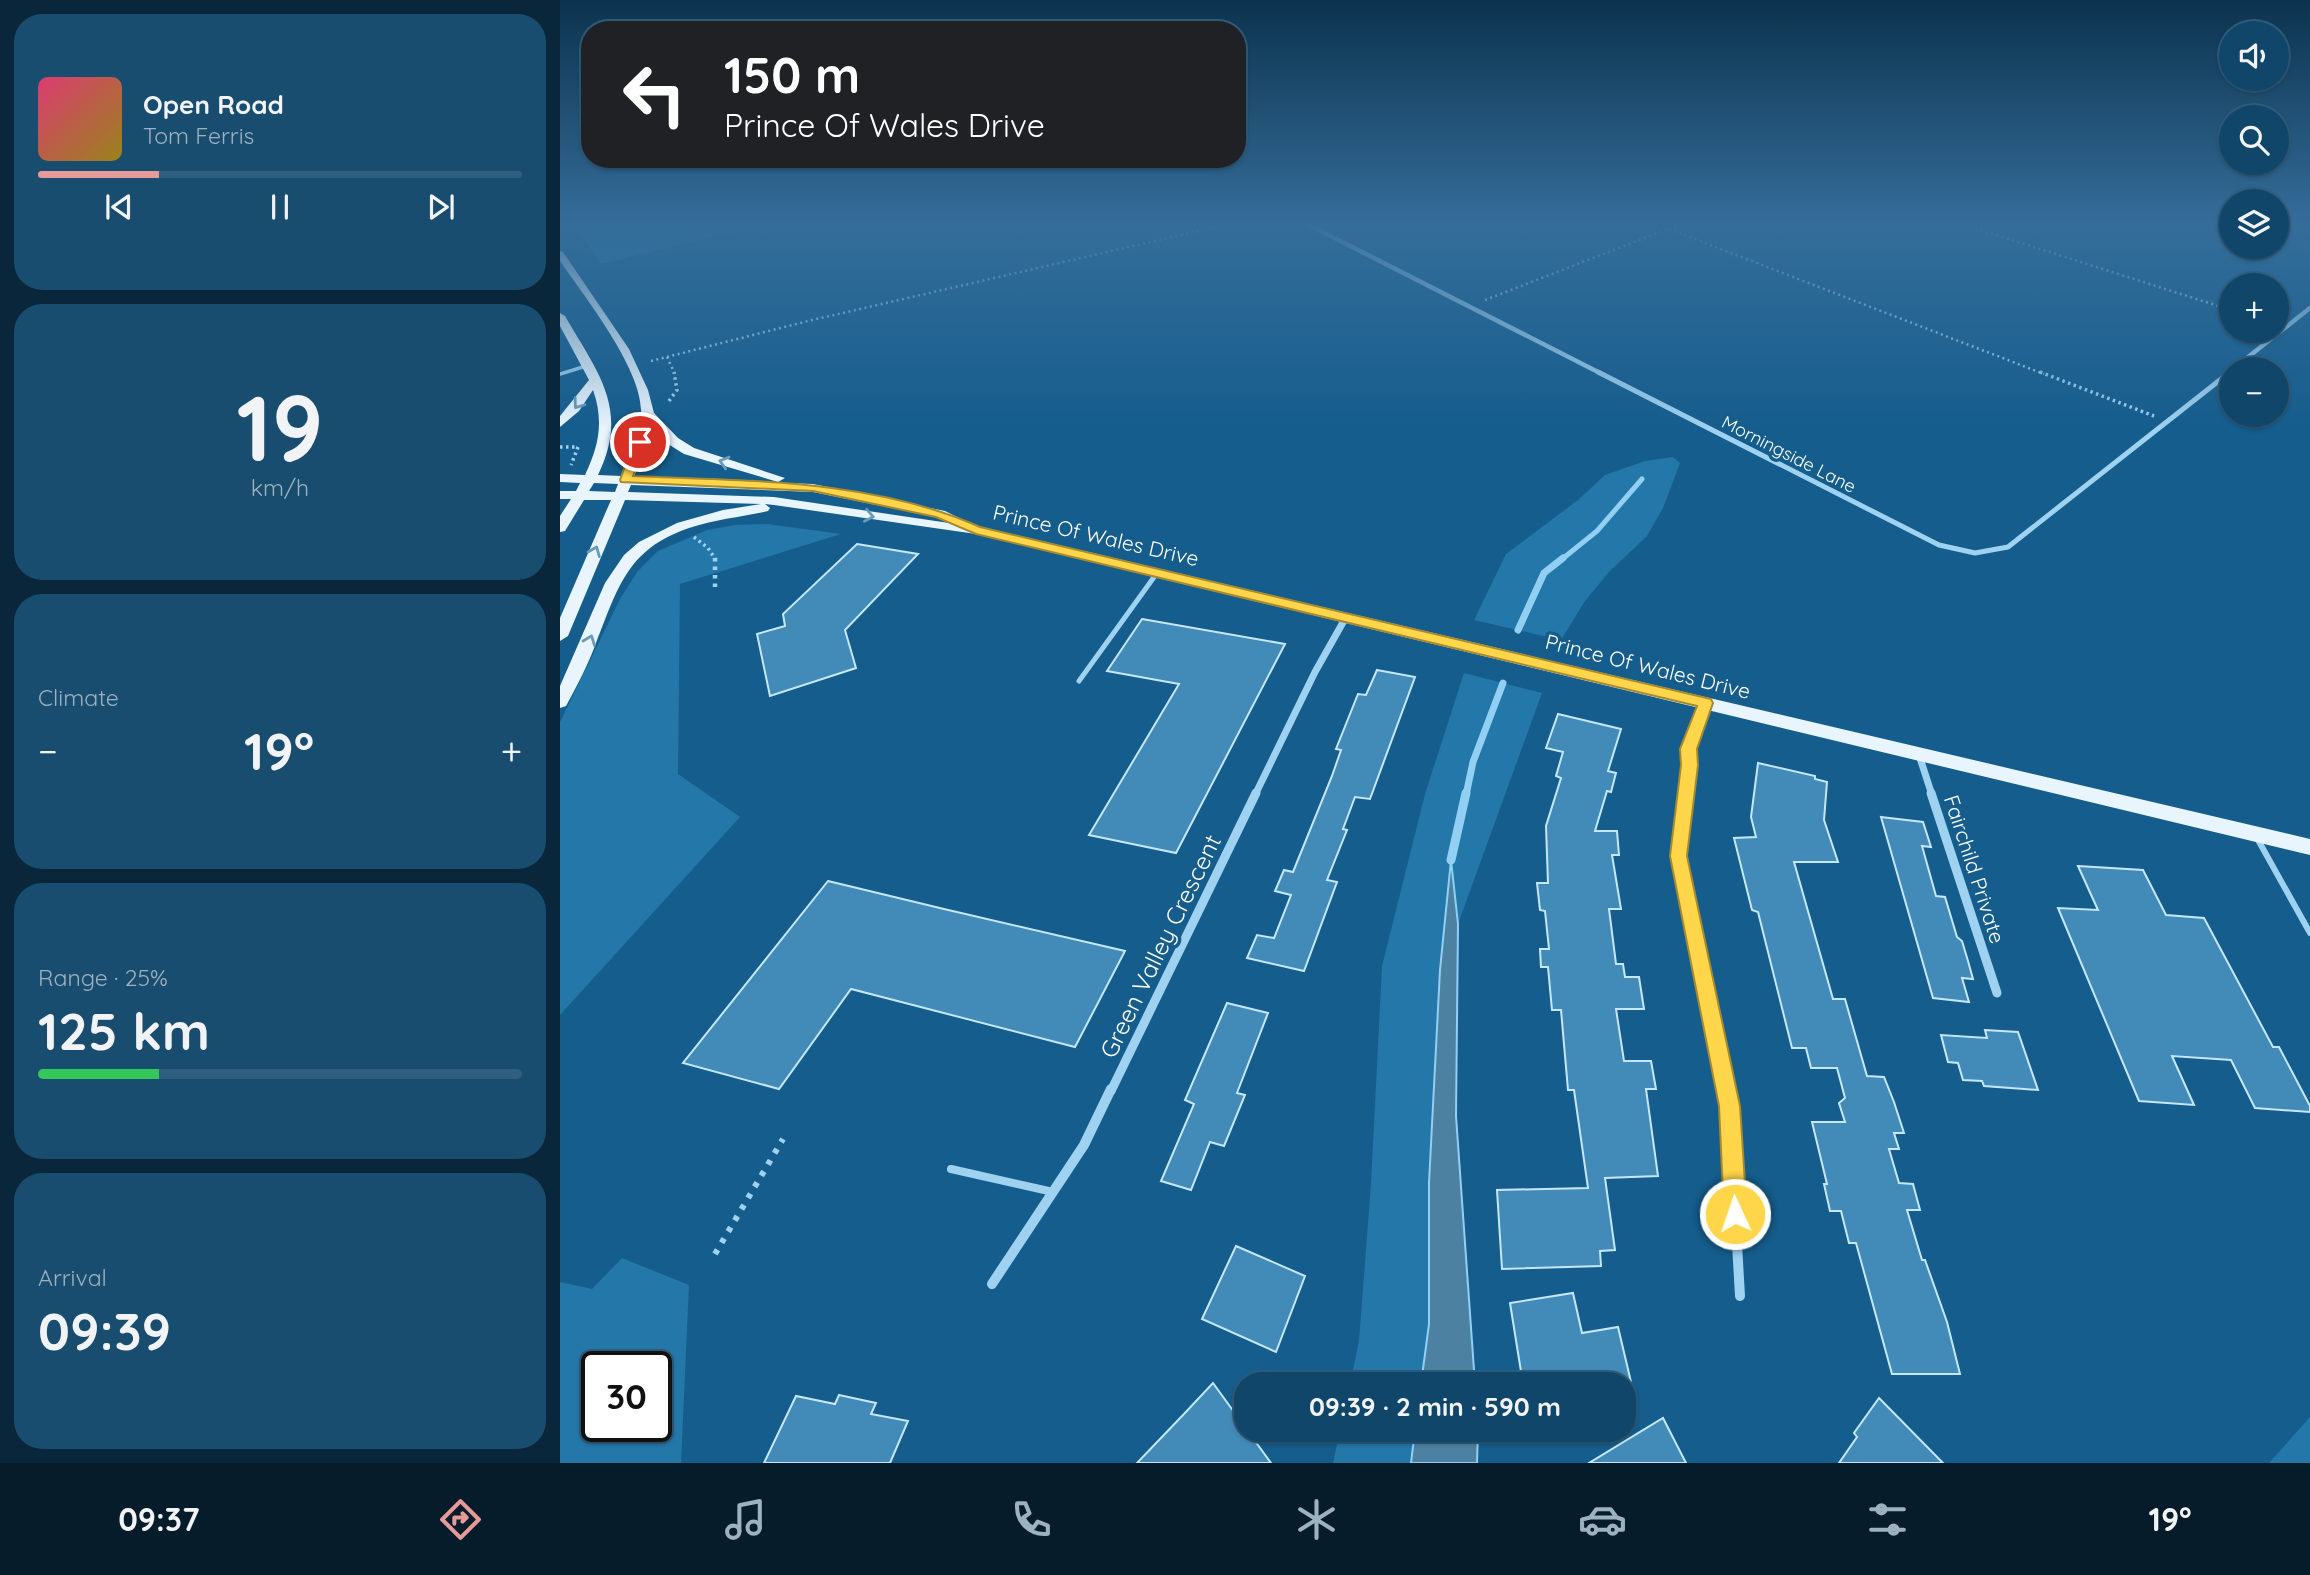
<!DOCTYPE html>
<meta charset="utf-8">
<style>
body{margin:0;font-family:Quicksand,sans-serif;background:#194d70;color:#f1f3f6;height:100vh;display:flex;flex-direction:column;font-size:26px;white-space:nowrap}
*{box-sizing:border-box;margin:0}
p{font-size:23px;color:#9cb1c1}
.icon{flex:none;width:38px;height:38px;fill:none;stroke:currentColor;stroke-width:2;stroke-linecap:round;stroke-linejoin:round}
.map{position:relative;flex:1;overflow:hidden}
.drawer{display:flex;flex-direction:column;gap:14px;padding:14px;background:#09263a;width:560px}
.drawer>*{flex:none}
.banner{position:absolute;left:21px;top:21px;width:665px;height:147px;border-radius:28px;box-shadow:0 2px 5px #0004,0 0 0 2px #305e7e;background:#202124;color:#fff;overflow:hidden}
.buttons{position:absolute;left:1659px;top:21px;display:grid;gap:14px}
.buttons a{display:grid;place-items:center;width:70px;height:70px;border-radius:50%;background:#10466a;box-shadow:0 2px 5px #0004,0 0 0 2px #305e7e;font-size:35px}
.speed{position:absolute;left:21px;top:1351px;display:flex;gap:14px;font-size:35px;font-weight:700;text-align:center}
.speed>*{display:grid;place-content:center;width:91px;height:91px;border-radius:50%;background:#10466a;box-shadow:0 2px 5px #0004,0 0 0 2px #305e7e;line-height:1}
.speed .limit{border:4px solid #111;border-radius:10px;background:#fff;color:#111}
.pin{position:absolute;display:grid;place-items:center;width:60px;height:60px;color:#fff;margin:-30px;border:4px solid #fff;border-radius:50%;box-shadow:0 2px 7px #0007}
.me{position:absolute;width:77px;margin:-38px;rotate:357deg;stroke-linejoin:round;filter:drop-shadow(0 0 5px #0008)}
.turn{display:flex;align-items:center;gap:24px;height:147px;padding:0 28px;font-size:32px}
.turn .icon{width:91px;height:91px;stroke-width:2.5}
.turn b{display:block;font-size:49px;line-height:60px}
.big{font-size:52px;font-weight:700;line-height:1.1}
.drawer .widget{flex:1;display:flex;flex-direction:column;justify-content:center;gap:10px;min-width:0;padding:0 24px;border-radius:28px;background:#194d70}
.drawer .dial{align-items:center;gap:0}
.dial b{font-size:91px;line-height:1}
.song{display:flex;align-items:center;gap:21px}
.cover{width:84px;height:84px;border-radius:10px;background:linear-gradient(135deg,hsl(340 70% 55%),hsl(50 70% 35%))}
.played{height:7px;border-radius:4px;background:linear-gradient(90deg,#e69b98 25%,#305e7e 25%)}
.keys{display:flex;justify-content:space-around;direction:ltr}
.heat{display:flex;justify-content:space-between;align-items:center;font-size:38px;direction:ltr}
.charge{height:10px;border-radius:5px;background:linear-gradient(90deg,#34c759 25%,#305e7e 0)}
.trip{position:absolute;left:674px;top:1372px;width:402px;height:70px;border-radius:28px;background:#10466a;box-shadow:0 2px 5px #0004,0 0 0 2px #305e7e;font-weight:700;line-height:70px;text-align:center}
.tab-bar{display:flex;height:112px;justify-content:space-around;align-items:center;background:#061c2a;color:#9cb1c1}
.tab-bar .icon{width:49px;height:49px}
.tab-bar .active{color:#e69b98}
.tab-bar b{font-size:32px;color:#f1f3f6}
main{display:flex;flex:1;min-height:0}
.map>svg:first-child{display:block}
</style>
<main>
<section class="drawer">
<div class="widget">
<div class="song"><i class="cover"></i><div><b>Open Road</b><p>Tom Ferris</p></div></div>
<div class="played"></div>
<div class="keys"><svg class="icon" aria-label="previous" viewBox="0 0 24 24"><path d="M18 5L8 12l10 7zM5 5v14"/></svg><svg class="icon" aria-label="pause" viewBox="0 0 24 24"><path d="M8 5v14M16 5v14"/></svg><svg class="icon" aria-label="next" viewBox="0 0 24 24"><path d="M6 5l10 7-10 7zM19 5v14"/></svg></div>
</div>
<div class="widget dial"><b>19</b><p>km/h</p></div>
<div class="widget"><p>Climate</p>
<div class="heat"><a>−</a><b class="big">19°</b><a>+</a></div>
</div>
<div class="widget"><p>Range · 25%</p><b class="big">125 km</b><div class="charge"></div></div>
<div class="widget"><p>Arrival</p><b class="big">09:39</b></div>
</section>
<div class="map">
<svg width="1750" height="1463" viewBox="0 0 1750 1463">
<rect width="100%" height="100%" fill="#155d8d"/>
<g fill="#2477a9" fill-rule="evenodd">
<polygon points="14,225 202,225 41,264"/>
<polygon points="1113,457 1120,463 1103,508 1087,536 1049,572 1025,601 1001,640 914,620 946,554 1018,500 1045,475 1085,461"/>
<polygon points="207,524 281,534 120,584 118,774 180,817 0,1015 0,722 60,599 77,572 98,551 147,530 175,525"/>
<polygon points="904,673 982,693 898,924 891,864 869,1324 861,1384 790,1384 799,1341 811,1184 822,966 865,794"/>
<path d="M62 1258 129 1285 121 1463H0V1282L32 1289ZM37 1367H96V1426H37Z"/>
<polygon points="1750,1417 1750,1463 1709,1463"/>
<polygon points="780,1430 855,1430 851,1463 773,1463"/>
</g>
<g fill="#4d81a2" stroke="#91cff3" stroke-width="2">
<polygon points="891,860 898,924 896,1116 915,1384 861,1384 869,1324 869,1183 880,970"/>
<polygon points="855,1430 918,1430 917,1463 851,1463"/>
</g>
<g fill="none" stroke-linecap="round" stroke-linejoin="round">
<polyline stroke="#91cff3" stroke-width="5" points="1001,560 1037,531 1082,479"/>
<g stroke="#91cff3" stroke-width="7">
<polyline points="958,630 984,573 1003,558"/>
<polyline points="906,795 913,762 943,683"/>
</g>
<polyline stroke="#91cff3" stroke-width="9" points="891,860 906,793"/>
</g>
<g fill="#428ab7" stroke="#c5e7fb" stroke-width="2">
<polygon points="297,544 358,554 285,630 296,668 210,696 197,634 225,626 223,614"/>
<polygon points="582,619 725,644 616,853 529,835 619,684 547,671"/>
<polygon points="817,670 855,677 810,799 795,797 783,829 787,830 767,880 777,882 744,971 687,958 697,935 714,938 731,895 715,891 724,870 733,872 772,776 781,750 776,749 798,694 806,695"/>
<polygon points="998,714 1061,729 1048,771 1056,773 1051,792 1047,791 1035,831 1057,831 1059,855 1052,855 1061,909 1049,909 1056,964 1063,964 1065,977 1079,977 1084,1009 1056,1009 1064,1061 1091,1061 1096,1089 1086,1089 1098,1176 1045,1178 1055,1250 1040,1251 1041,1266 942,1269 937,1190 1028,1188 1014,1090 1008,1090 1001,1010 992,1010 988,967 981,967 980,949 989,949 985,911 980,910 977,883 988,883 986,826 1001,778 996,776 1003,752 986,748"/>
<polygon points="1198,763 1255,776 1255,779 1267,782 1264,820 1278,862 1234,862 1273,999 1285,999 1307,1076 1324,1077 1334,1102 1344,1133 1334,1133 1339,1149 1329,1149 1339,1183 1353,1184 1360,1210 1347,1210 1362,1260 1365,1260 1387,1322 1400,1374 1332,1374 1296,1243 1289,1243 1281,1211 1270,1211 1264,1184 1267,1184 1252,1122 1285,1122 1279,1103 1285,1098 1277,1068 1251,1068 1246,1048 1232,1048 1198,912 1192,910 1174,838 1196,837 1191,817"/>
<polygon points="1321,817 1363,822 1371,847 1362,846 1376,896 1385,897 1397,937 1402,941 1408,961 1413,979 1402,978 1409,1002 1373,998"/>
<polygon points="1518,866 1583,870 1606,915 1644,918 1713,1047 1719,1047 1750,1106 1750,1112 1695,1108 1671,1060 1612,1056 1634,1105 1579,1101 1498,908 1538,910"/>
<polygon points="268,881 384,909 565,951 515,1047 291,989 219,1089 123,1063"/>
<polygon points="667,1003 708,1013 677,1093 685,1095 664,1146 650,1142 631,1190 601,1181 634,1104 625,1100"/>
<polygon points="1425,1030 1458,1032 1478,1090 1424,1086 1422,1081 1403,1080 1398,1063 1388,1062 1381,1035 1427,1038"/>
<polygon points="676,1246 745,1276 716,1352 642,1319"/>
<polygon points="1013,1293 1022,1333 1058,1327 1071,1382 963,1384 950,1303"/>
<polygon points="653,1383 711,1463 577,1463 623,1415"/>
<polygon points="279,1395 316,1403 311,1414 348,1421 330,1463 204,1463 236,1396 275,1404"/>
<polygon points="1319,1398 1383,1463 1279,1463 1297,1437 1294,1433"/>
<polygon points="1103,1418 1126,1463 1029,1463"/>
</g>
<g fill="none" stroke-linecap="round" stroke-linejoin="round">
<g stroke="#9fd1f0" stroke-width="2.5" stroke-dasharray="2 3.5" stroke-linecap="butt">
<polyline points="1405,225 1671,310"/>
<polyline points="1109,229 1484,374"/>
<polyline points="925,300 1118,225"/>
<polyline points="107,357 115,374"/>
<polyline points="91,361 248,321 664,225"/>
</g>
<g stroke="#9fd1f0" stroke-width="3.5" stroke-dasharray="2.5 3.5" stroke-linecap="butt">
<polyline points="1480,372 1594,416"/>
<polyline points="109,401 117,390 114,372"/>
<polyline points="0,447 18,447 11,465"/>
<polyline points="134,537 148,548 156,560"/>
</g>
<polyline stroke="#9fd1f0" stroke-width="4.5" stroke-dasharray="3.5 5" stroke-linecap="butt" points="155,587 155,558"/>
<polyline stroke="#9fd1f0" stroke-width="6" stroke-dasharray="5 8" stroke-linecap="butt" points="155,1254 223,1139"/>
<polyline stroke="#9fd1f0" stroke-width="3.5" points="0,374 26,366"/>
<polyline stroke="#9fd1f0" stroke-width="5" points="519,681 597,573"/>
<polyline stroke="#9fd1f0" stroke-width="6" points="1697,838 1750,933"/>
<polyline stroke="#9fd1f0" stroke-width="8" points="391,1169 493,1192"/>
<g stroke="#9fd1f0" stroke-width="4.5">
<polyline points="749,225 1042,374"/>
<polyline points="1673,369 1750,308"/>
<polyline points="1668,374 1671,371"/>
</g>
<polyline stroke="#9fd1f0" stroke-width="5" points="1038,372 1379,545 1415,553 1448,547 1670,372"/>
<g stroke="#9fd1f0" stroke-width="7">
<polyline points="1359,755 1372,795"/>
<polyline points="695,795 755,672 786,617"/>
<polyline points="1126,795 1129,749 1146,703"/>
</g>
<g stroke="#9fd1f0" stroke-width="9">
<polyline points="1127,793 1119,856 1166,1091"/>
<polyline points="1371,793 1437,993"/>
<polyline points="551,1091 696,793"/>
</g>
<g stroke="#9fd1f0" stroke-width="10">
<polyline points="1166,1089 1169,1106 1180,1296"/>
<polyline points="432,1284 524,1145 551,1089"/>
</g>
<path fill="#e8f5ff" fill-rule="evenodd" d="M0 251 3 252 69 349 88 390 94 413 118 438 134 448 225 478 218 482 124 454 108 444 92 426 74 477 253 484 385 511 413 525 1750 839V855L416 534 214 505 205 504 210 508 208 511C182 517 155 519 129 528 67 549 58 588 36 643 28 665 17 686 6 706L0 708V686L45 583 64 555 79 542 117 523 163 510 201 504 65 500 8 636 0 641V618L51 500H24L5 531 0 532V516L11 499H0V491H16L20 483 0 482V474L25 475C39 446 44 421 33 390L19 411 0 427V416L29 380 0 326V313L5 316C38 373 70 409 38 475L61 476C68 457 80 435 81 414 84 371 24 296 0 261ZM34 483 58 484 55 492 29 491ZM71 485 253 492 376 517 389 523 214 497 68 492Z"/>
</g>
<defs><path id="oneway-chevron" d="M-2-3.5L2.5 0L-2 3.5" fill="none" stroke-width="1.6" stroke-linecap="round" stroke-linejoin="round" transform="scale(1.75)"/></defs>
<g stroke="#699abb">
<use href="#oneway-chevron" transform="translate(18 404) rotate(126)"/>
<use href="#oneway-chevron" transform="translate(164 462) rotate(-164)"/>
<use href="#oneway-chevron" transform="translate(309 516) rotate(11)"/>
<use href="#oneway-chevron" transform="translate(35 551) rotate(-68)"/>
<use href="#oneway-chevron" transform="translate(30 640) rotate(-69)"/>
</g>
<linearGradient id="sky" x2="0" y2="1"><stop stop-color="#0c334e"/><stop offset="0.52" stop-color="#356d9a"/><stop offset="1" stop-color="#356d9a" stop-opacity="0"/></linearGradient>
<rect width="1750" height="430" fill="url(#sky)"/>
<path fill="#ffd54a" stroke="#a68a30" stroke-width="2" d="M80 438 86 442 73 476C189 481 312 479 420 527L1151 699 1153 703 1137 749 1138 765 1127 856 1180 1106 1187 1214 1183 1223 1175 1226 1167 1223 1164 1214 1159 1106 1110 856 1121 765 1120 749 1137 706 416 534 376 517 253 491 61 482 60 480 74 442Z"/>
<g text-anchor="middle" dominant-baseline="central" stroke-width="7" stroke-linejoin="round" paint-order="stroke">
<g font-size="18" fill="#fff" stroke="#155d8d">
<text transform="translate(1229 454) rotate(27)">Morningside Lane</text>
</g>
<g font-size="21" fill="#fff" stroke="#155d8d">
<text transform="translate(536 535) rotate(13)">Prince Of Wales Drive</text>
<text transform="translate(1088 666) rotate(14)">Prince Of Wales Drive</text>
<text transform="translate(1415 869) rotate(72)">Fairchild Private</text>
</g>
<g font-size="24" fill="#fff" stroke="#155d8d">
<text transform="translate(600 946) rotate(-64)">Green Valley Crescent</text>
</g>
</g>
</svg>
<div class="buttons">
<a><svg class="icon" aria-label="sound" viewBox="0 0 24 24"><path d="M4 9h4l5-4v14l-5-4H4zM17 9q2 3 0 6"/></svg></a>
<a><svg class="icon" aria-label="search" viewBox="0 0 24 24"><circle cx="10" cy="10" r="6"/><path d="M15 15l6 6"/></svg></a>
<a><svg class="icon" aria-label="layers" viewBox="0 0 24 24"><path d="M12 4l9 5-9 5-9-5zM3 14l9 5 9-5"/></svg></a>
<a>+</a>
<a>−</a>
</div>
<div class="speed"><div class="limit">30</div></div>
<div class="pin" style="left:80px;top:442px;background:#d93025"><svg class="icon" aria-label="arrive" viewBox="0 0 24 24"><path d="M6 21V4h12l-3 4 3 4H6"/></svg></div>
<svg class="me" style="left:1175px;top:1214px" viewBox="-20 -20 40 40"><circle r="17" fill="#ffd54a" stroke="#fff" stroke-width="3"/><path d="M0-11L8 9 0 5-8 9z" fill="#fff"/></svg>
<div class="trip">09:39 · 2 min · 590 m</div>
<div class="banner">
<div class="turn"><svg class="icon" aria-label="left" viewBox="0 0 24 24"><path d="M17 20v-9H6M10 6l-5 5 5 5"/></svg><div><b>150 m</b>Prince Of Wales Drive</div></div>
</div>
</div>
</main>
<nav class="tab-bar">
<b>09:37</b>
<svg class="icon active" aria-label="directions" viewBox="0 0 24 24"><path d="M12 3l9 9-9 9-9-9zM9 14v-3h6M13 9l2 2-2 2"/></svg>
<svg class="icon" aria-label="music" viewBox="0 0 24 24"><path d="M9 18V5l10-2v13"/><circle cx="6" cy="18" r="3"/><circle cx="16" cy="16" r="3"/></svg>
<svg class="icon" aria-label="phone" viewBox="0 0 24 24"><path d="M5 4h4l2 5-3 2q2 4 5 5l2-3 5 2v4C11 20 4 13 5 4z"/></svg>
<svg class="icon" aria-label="climate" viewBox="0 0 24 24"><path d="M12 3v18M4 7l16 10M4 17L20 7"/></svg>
<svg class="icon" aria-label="car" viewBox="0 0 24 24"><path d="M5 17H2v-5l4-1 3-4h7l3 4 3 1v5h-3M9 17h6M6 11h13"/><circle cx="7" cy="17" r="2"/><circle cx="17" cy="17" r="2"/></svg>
<svg class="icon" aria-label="filters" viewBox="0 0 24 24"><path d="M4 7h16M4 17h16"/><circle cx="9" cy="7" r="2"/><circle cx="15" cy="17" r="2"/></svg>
<b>19°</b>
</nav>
